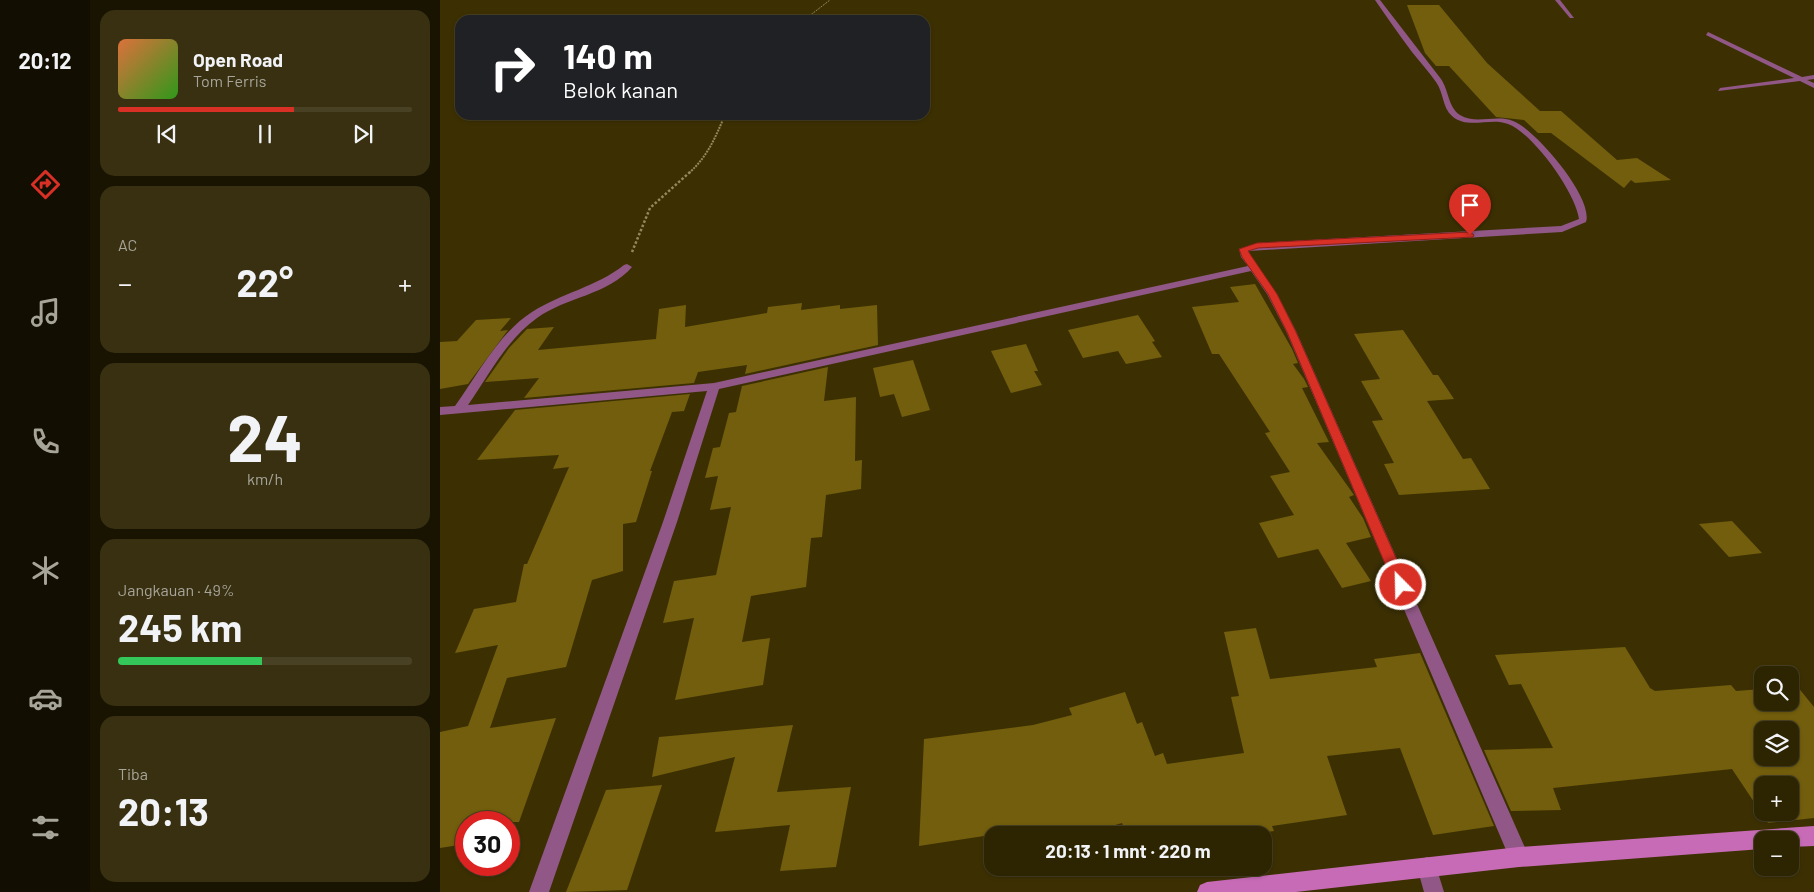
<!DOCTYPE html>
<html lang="id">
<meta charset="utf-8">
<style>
body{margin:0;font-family:Barlow,sans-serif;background:#393011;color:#f1f3f6;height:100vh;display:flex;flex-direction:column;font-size:19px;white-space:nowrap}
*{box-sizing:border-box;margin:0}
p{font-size:16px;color:#a7a499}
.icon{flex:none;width:28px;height:28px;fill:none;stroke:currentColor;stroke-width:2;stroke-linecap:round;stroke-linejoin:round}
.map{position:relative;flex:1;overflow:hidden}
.drawer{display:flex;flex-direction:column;gap:10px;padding:10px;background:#191401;width:350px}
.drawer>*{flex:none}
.top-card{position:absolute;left:15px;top:15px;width:475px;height:105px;border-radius:15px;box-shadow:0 1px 4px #0004,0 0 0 1px #484124;background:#202124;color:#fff;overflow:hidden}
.buttons{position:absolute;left:1314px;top:666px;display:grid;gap:10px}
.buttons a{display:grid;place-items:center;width:45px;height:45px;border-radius:10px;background:#2d2402;box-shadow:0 1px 4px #0004,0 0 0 1px #484124;font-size:25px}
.speed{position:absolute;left:15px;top:811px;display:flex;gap:10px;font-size:25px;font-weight:700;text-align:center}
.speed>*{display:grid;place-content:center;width:65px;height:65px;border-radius:50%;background:#2d2402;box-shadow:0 1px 4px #0004,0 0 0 1px #484124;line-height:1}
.speed .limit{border:8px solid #d22;background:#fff;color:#111}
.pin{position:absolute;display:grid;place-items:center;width:42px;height:42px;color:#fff;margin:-51px -21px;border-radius:50% 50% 50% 0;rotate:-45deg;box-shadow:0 0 5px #0007}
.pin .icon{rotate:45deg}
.me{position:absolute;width:55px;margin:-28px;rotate:337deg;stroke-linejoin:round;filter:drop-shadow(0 0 4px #0008)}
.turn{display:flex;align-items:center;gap:18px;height:105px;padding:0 25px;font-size:22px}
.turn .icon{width:65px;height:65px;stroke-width:2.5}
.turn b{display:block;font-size:35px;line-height:42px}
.big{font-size:38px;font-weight:700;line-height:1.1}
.drawer .widget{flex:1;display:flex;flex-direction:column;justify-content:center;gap:8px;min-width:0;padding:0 18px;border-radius:15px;background:#393011}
.drawer .dial{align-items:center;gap:0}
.dial b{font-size:65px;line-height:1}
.song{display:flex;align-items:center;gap:15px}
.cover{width:60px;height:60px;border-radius:8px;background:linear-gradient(135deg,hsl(20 70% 55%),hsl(110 70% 35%))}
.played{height:5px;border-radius:2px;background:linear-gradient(90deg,#d93025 60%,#484124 60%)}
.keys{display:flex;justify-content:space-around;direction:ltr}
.heat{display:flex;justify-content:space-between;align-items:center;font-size:28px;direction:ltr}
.charge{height:8px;border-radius:4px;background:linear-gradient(90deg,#34c759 49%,#484124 0)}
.trip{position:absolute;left:544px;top:826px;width:288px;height:50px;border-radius:15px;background:#2d2402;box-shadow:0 1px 4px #0004,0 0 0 1px #484124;font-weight:700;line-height:50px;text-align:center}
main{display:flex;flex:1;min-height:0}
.tabs{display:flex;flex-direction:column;width:90px;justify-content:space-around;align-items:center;background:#120e01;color:#a7a499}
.tabs .icon{width:35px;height:35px}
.tabs .active{color:#d93025}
.tabs b{font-size:22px;color:#f1f3f6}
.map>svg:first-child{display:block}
</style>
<main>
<nav class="tabs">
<b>20:12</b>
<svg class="icon active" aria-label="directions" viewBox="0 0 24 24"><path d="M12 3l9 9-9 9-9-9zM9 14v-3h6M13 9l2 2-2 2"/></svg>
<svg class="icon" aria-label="music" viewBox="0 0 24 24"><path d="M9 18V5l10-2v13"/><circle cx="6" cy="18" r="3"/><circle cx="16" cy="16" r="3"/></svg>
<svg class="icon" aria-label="phone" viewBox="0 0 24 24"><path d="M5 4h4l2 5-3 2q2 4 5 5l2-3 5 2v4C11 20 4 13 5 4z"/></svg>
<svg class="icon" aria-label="climate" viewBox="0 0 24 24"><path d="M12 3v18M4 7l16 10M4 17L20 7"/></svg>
<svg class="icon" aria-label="car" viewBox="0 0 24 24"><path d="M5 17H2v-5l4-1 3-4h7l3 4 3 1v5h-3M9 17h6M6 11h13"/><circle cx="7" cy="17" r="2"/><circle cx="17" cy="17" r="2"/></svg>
<svg class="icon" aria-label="filters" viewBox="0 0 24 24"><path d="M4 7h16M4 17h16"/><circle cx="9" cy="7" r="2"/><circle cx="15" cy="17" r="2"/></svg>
</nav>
<section class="drawer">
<div class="widget">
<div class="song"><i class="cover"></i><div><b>Open Road</b><p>Tom Ferris</p></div></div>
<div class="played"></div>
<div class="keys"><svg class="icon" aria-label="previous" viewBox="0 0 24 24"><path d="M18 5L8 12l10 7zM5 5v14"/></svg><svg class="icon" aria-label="pause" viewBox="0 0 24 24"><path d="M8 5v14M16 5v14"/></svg><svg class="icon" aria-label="next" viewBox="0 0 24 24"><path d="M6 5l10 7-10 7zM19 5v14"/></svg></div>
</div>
<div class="widget"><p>AC</p>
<div class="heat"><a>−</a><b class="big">22°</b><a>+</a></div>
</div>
<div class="widget dial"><b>24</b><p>km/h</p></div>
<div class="widget"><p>Jangkauan · 49%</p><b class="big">245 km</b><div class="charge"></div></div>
<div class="widget"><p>Tiba</p><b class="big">20:13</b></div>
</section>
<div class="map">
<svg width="1374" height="892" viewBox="0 0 1374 892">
<rect width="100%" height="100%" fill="#3c3003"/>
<g fill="#725e0c" fill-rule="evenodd">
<polygon points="967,5 999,5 1047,63 1100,111 1121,111 1177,160 1197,158 1231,180 1195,183 1191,180 1184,188 1111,133 1098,133 1084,120 1056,117 1009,66 996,66 985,53"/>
<polygon points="815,284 852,349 858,363 853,364 864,379 868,387 862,388 889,442 877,443 914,495 909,497 923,518 931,537 906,543 931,581 902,588 878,549 838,558 819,523 854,515 830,476 850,472 825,433 830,432 779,354 772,354 752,307 799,302 790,287"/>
<polygon points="362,303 361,310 400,305 400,309 437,305 438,345 305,374 307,365 258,372 254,383 84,398 99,378 45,382 69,348 87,329 114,327 98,350 216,339 219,309 246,305 245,327 327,313 328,307"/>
<polygon points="698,315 715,341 712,342 722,357 686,364 678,351 643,358 628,330"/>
<polygon points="71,318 60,331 68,330 28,384 0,389 0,342 17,341 36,320"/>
<polygon points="963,330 993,375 998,375 1014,399 987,401 1023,459 1031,458 1050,489 959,495 944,464 954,463 932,421 943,420 921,381 940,379 914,334"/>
<polygon points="586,344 598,371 594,371 602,385 571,393 551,351"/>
<polygon points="473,360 490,410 462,417 454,394 440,397 433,368"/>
<polygon points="388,367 384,401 416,397 415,461 422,460 421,489 386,495 382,537 371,538 366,587 311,596 302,642 330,638 323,685 235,700 254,618 223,623 234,581 276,575 291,507 270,510 278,476 265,478 273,448 280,447 289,413 296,412 302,386"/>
<polygon points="250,394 244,411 232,412 210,471 212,471 196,522 183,524 183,571 152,580 126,667 67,678 50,728 116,718 79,822 26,822 19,845 0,848 0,732 28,726 58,645 15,653 34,609 76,602 84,564 87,564 129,467 113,469 119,455 37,460 75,410"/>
<polygon points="1292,521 1322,553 1289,557 1259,524"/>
<polygon points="816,628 830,679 937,667 934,659 980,653 1054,826 993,835 960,748 887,756 907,815 832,826 834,831 809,835 686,835 682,823 642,835 603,835 602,827 479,846 484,739 593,725 632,715 629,708 685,692 697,724 702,722 715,756 723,753 727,764 804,753 791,697 799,696 784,632"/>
<path d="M1185 647 1210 688 1215 691 1291 685 1296 691 1322 689V702H1350V686H1357L1374 707V818L1328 823 1292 769 1113 788 1121 810 1071 811 1044 750 1113 748 1081 684 1069 685 1055 655ZM1322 730H1350V758H1322ZM1322 785H1350V812H1322Z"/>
<polygon points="353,725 337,792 411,787 396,867 340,871 350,825 275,832 295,757 212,777 219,737"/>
<polygon points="222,785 187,890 126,892 166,790"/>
</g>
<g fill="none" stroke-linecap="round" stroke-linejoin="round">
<polyline stroke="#94885e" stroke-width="1" stroke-dasharray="2 1" stroke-linecap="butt" points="364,20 390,0"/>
<path stroke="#94885e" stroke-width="2" stroke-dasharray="2 1" stroke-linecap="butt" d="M249 173C268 156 275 138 285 115"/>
<polyline stroke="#94885e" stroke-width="2.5" stroke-dasharray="2.5 2" stroke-linecap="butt" points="192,252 210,208 250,172"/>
<g fill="#915887" fill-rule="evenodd">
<path d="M935 0H940L1001 79C1009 91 1008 107 1020 115 1036 125 1056 114 1073 121 1095 129 1154 198 1146 222L1122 232 809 251 811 257 837 294 856 331 1086 850 1089 857 1086 864 1079 867 1072 864 846 331 827 294 811 271 279 389 237 522 109 892H89L223 522 267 391 0 415V407L15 406C38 374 59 333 92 312 122 293 156 287 184 265L187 264 192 267C168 295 126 297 97 318 67 339 49 375 28 405L274 383 808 266 801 257 799 249 817 243 1121 226 1139 219C1136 193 1093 133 1068 124 1050 117 1028 130 1012 116 1002 107 1004 93 996 82 989 72 980 62 972 52 959 35 947 17 935 0Z"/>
<polygon points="1115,0 1120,0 1134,18 1130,18"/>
<polygon points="1268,32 1362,77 1374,75 1374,79 1367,80 1374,83 1374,88 1360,81 1278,91 1280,88 1354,78 1266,35"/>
<polygon points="987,857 994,860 1004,892 984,892 977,867 980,860"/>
</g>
<polygon fill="#c76bb7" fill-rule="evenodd" points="1374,826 1374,846 1350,847 1350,840 1322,840 1322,849 1079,867 856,892 757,892 760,885 767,882 1079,847"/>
</g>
<polygon fill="#d93025" stroke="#8d1f18" points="1030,232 1034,235 1033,237 818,248 808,251 837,294 856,332 968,585 961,591 954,585 847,332 828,294 802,257 799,249 817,243"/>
</svg>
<div class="buttons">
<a><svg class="icon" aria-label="search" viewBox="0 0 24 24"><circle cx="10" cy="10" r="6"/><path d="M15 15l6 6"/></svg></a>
<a><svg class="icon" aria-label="layers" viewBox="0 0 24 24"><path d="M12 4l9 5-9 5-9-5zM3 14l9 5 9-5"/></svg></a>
<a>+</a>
<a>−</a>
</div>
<div class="speed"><div class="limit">30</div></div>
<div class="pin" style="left:1030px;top:235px;background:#d93025"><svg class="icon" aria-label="arrive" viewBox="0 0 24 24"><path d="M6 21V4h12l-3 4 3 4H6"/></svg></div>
<svg class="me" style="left:961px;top:585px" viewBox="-20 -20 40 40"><circle r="17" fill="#d93025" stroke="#fff" stroke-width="3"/><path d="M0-11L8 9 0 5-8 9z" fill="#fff"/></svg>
<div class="trip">20:13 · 1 mnt · 220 m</div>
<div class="top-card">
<div class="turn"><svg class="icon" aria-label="right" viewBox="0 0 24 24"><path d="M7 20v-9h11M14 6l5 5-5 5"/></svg><div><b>140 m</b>Belok kanan</div></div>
</div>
</div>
</main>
